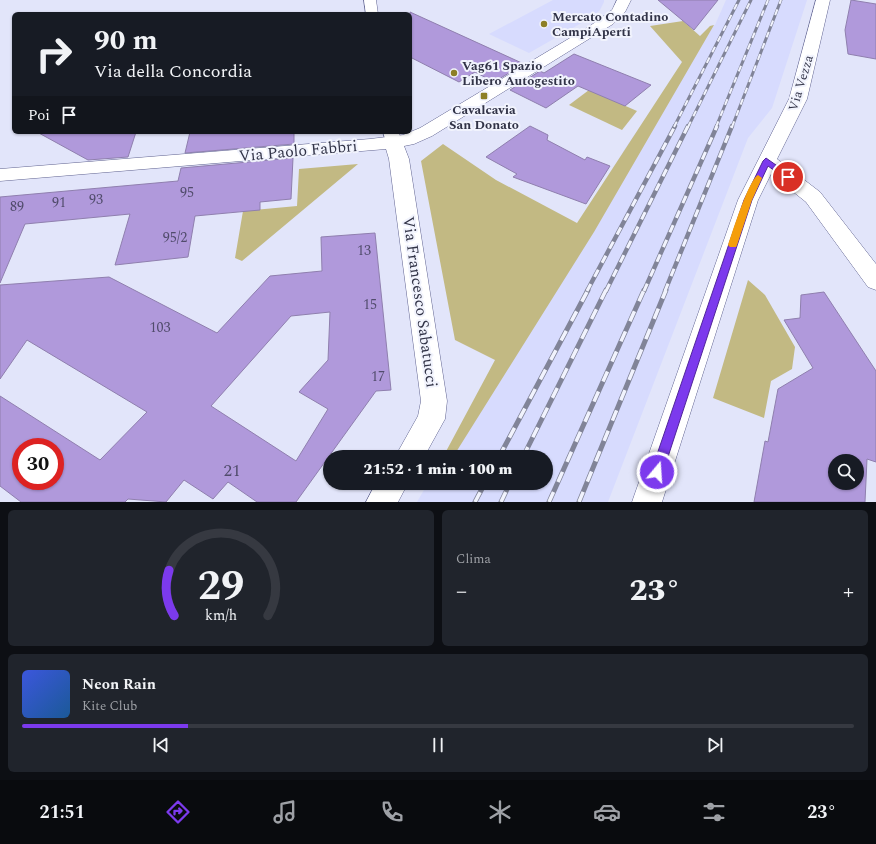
<!DOCTYPE html>
<html lang="it">
<meta charset="utf-8">
<style>
body{margin:0;font-family:Spectral,serif;background:#20242c;color:#f1f3f6;height:100vh;display:flex;flex-direction:column;font-size:15px;white-space:nowrap}
*{box-sizing:border-box;margin:0}
p{font-size:13px;color:#9ea1a6}
.icon{flex:none;width:22px;height:22px;fill:none;stroke:currentColor;stroke-width:2;stroke-linecap:round;stroke-linejoin:round}
.map{position:relative;height:502px;overflow:hidden}
.panel{display:flex;flex-direction:column;gap:8px;padding:8px;background:#0d0f14;flex:1}
.panel>*{flex:none}
.guide{position:absolute;left:12px;top:12px;width:400px;height:122px;border-radius:6px;box-shadow:0 1px 3px #0004;background:#171b24;color:#f1f3f6;overflow:hidden}
.controls{position:absolute;left:828px;top:454px;display:grid;gap:8px}
.controls a{display:grid;place-items:center;width:36px;height:36px;border-radius:50%;background:#171b24;box-shadow:0 1px 3px #0004;font-size:20px}
.speed{position:absolute;left:12px;top:438px;display:flex;gap:8px;font-size:20px;font-weight:700;text-align:center}
.speed>*{display:grid;place-content:center;width:52px;height:52px;border-radius:50%;background:#171b24;box-shadow:0 1px 3px #0004;line-height:1}
.speed .limit{border:6px solid #d22;background:#fff;color:#111}
.pin{position:absolute;display:grid;place-items:center;width:34px;height:34px;color:#fff;margin:-17px;border:2px solid #fff;border-radius:50%;box-shadow:0 1px 4px #0007}
.me{position:absolute;width:44px;margin:-22px;rotate:18deg;stroke-linejoin:round;filter:drop-shadow(0 0 3px #0008)}
.turn{display:flex;align-items:center;gap:14px;height:84px;padding:0 16px;font-size:18px}
.turn .icon{width:52px;height:52px;stroke-width:2.5}
.turn b{display:block;font-size:28px;line-height:34px}
.then{display:flex;align-items:center;height:38px;padding:0 16px;background:#0003;gap:8px;font-size:15px}
.big{font-size:30px;font-weight:800;line-height:1.1}
.panel .card{flex:1;display:flex;flex-direction:column;justify-content:center;gap:6px;min-width:0;padding:0 14px;border-radius:6px;background:#20242c}
.panel .dial{align-items:center;gap:0}
.dial svg{height:104px;overflow:visible;fill:none;stroke:#363941;stroke-width:7;stroke-linecap:round;text-anchor:middle}
.dial text{fill:#f1f3f6;stroke:none}
.song{display:flex;align-items:center;gap:12px}
.cover{width:48px;height:48px;border-radius:6px;background:linear-gradient(135deg,hsl(230 70% 55%),hsl(210 70% 35%))}
.played{height:4px;border-radius:2px;background:linear-gradient(90deg,#7c3aed 20%,#363941 20%)}
.keys{display:flex;justify-content:space-around;direction:ltr}
.heat{display:flex;justify-content:space-between;align-items:center;font-size:22px;direction:ltr}
.panel .tiles{flex:1;display:grid;gap:8px;grid-template-columns:1fr 1fr}
.card:last-child{grid-column:span 2}
.trip{position:absolute;left:323px;top:450px;width:230px;height:40px;border-radius:20px;background:#171b24;box-shadow:0 1px 3px #0004;font-weight:800;line-height:40px;text-align:center}
.menu{display:flex;height:64px;justify-content:space-around;align-items:center;background:#090b0e;color:#9ea1a6}
.menu .icon{width:28px;height:28px}
.menu .on{color:#7c3aed}
.menu b{font-size:18px;color:#f1f3f6}
.map>svg:first-child{display:block}
</style>
<div class="map">
<svg width="876" height="502" viewBox="0 0 876 502">
<rect width="100%" height="100%" fill="#e2e5fa"/>
<g fill="#d7dbfe">
<polygon points="553,0 604,0 604,2 600,10 592,17 529,53 489,34"/>
<polygon points="726,0 807,0 772,108 748,138 608,502 417,502 428,483 546,483 546,457 443,457 626,147 710,26 715,25"/>
</g>
<g fill="#c2b983">
<polygon points="683,21 700,36 710,26 714,25 594,232 453,457 443,457 495,360 455,340 421,161 443,144 496,180 577,223 682,62 650,26"/>
<polygon points="589,90 637,111 622,130 569,105"/>
<polygon points="358,164 242,261 235,258 243,211 297,206 299,169"/>
<polygon points="748,280 765,295 795,347 792,369 771,381 764,418 713,398"/>
</g>
<g fill="#b099db" stroke="#8f7fae" fill-rule="evenodd">
<polygon points="658,0 718,0 694,30"/>
<polygon points="851,0 876,4 876,59 848,54 845,30"/>
<polygon points="410,12 524,64 494,82 475,72 459,82 410,57"/>
<polygon points="574,54 651,85 625,106 578,86 546,108 510,90 540,71 544,73"/>
<polygon points="530,126 548,135 547,140 585,160 587,157 610,166 586,204 513,177 517,174 486,157"/>
<polygon points="37,132 136,132 128,157 88,160"/>
<polygon points="190,132 294,132 294,144 185,153"/>
<polygon points="293,158 291,199 260,202 260,210 195,216 188,257 115,265 130,214 25,224 0,283 0,197 178,181 181,168"/>
<path d="M375 233 391 390 376 391 296 502H257L228 482 213 499 184 480 166 502 128 499 125 502H21L0 486V396L100 460 147 412 27 340 0 379V285L109 277 217 333 270 276 322 271 321 237ZM330 312 328 360 299 392 328 409 296 461 211 406 291 316ZM21 447H55V481H21Z"/>
<path d="M824 292 876 371V462L867 459 865 502H754L765 441 768 442 778 389 813 368 784 320 800 318 801 295ZM835 461H857V483H835Z"/>
</g>
<g fill="none" stroke-linecap="round" stroke-linejoin="round">
<defs>
<g id="lane">
<polygon points="364,0 376,0 378,14 366,14"/>
<polygon points="383,132 399,132 401,142 399,145 393,147 387,145"/>
</g>
<g id="street">
<polygon points="617,0 631,0 625,12 613,24 432,136 414,144 404,146 409,159 447,401 445,419 424,457 395,457 418,416 421,401 389,159 386,149 0,181 0,169 370,139 403,135 420,128 590,26 612,10"/>
<polygon points="816,0 830,0 807,99 777,159 820,192 876,264 876,290 868,287 806,202 771,174 758,200 662,502 632,502 738,200 789,99"/>
<polygon points="376,483 408,483 398,502 366,502"/>
</g>
</defs>
<use href="#lane" stroke="#616491" stroke-width="1"/>
<use href="#street" stroke="#616491" stroke-width="1"/>
<use href="#lane" fill="#fff" fill-rule="evenodd"/>
<use href="#street" fill="#fff" fill-rule="evenodd"/>
<defs>
<g id="rail-far2">
<polyline points="674,127 739,0"/>
<polyline points="688,127 751,0"/>
<polyline points="716,127 768,0"/>
<polyline points="732,127 781,0"/>
</g>
<g id="rail-far1">
<polyline points="587,291 675,126"/>
<polyline points="606,291 688,126"/>
<polyline points="644,291 717,126"/>
<polyline points="665,291 732,126"/>
</g>
<g id="rail">
<polyline points="499,457 588,290"/>
<polyline points="523,457 606,290"/>
<polyline points="475,502 485,483"/>
<polyline points="501,502 510,483"/>
<polyline points="549,502 644,290"/>
<polyline points="579,502 666,290"/>
</g>
</defs>
<use href="#rail-far2" stroke="#818498" stroke-width="3"/>
<use href="#rail-far1" stroke="#818498" stroke-width="4.5"/>
<use href="#rail" stroke="#818498" stroke-width="5"/>
<use href="#rail-far2" stroke="#f1f3fd" stroke-width="2" stroke-dasharray="6" stroke-linecap="butt"/>
<use href="#rail-far1" stroke="#f1f3fd" stroke-width="3" stroke-dasharray="8" stroke-linecap="butt"/>
<use href="#rail" stroke="#f1f3fd" stroke-width="3.5" stroke-dasharray="11" stroke-linecap="butt"/>
</g>
<polygon fill="#7c3aed" stroke="#51269a" points="766,158 793,177 791,179 786,179 768,166 752,200 663,472 661,476 657,478 653,476 651,472 744,200 763,161"/>
<path fill="#f59e0b" d="M758 175 762 178 752 200 737 245 736 247H730L728 245C732 233 749 179 758 175Z"/>
<g fill="#8d7f26" stroke="#f1f3fd" stroke-width="1.5">
<circle cx="544" cy="24" r="4"/>
<circle cx="454" cy="73" r="4"/>
<rect x="480" y="92" width="8" height="8" rx="2"/>
</g>
<g text-anchor="middle" dominant-baseline="central" stroke-width="4" stroke-linejoin="round" paint-order="stroke">
<g font-size="13" font-weight="bold" fill="#313347" stroke="#f1f3fd" text-anchor="start">
<text x="552" y="17">Mercato Contadino<tspan x="552" dy="15">CampiAperti</tspan></text>
<text x="462" y="66">Vag61 Spazio<tspan x="462" dy="15">Libero Autogestito</tspan></text>
<text x="484" y="110" text-anchor="middle">Cavalcavia<tspan x="484" dy="15">San Donato</tspan></text>
</g>
<g font-size="13" fill="#313347" stroke="#f1f3fd">
<text transform="translate(801 83) rotate(-73)">Via Vezza</text>
</g>
<g font-size="14" fill="#514c6c">
<text x="187" y="192">95</text>
<text x="96" y="199">93</text>
<text x="59" y="202">91</text>
<text x="17" y="206">89</text>
<text x="175" y="237">95/2</text>
<text x="364" y="250">13</text>
<text x="370" y="304">15</text>
<text x="160" y="327">103</text>
<text x="378" y="376">17</text>
</g>
<g font-size="16" fill="#313347" stroke="#f1f3fd">
<text transform="translate(298 151) rotate(-5)">Via Paolo Fabbri</text>
<text transform="translate(420 302) rotate(82)">Via Francesco Sabatucci</text>
</g>
<g font-size="17" fill="#514c6c">
<text x="232" y="471">21</text>
</g>
</g>
</svg>
<div class="controls">
<a><svg class="icon" aria-label="search" viewBox="0 0 24 24"><circle cx="10" cy="10" r="6"/><path d="M15 15l6 6"/></svg></a>
</div>
<div class="speed"><div class="limit">30</div></div>
<div class="pin" style="left:788px;top:177px;background:#d93025"><svg class="icon" aria-label="arrive" viewBox="0 0 24 24"><path d="M6 21V4h12l-3 4 3 4H6"/></svg></div>
<svg class="me" style="left:657px;top:472px" viewBox="-20 -20 40 40"><circle r="17" fill="#7c3aed" stroke="#fff" stroke-width="3"/><path d="M0-11L8 9 0 5-8 9z" fill="#fff"/></svg>
<div class="trip">21:52 · 1 min · 100 m</div>
<div class="guide">
<div class="turn"><svg class="icon" aria-label="right" viewBox="0 0 24 24"><path d="M7 20v-9h11M14 6l5 5-5 5"/></svg><div><b>90 m</b>Via della Concordia</div></div>
<div class="then">Poi<svg class="icon" aria-label="arrive" viewBox="0 0 24 24"><path d="M6 21V4h12l-3 4 3 4H6"/></svg></div>
</div>
</div>
<section class="panel">
<div class="tiles">
<div class="card dial"><svg viewBox="0 0 100 80">
<path d="M14 69A42 42 0 1 1 86 69"/>
<path d="M14 69A42 42 0 0 1 10 34" stroke="#7c3aed"/>
<text x="50" y="56" font-size="32" font-weight="700">29</text>
<text x="50" y="72" font-size="11">km/h</text>
</svg></div>
<div class="card"><p>Clima</p>
<div class="heat"><a>−</a><b class="big">23°</b><a>+</a></div>
</div>
<div class="card">
<div class="song"><i class="cover"></i><div><b>Neon Rain</b><p>Kite Club</p></div></div>
<div class="played"></div>
<div class="keys"><svg class="icon" aria-label="previous" viewBox="0 0 24 24"><path d="M18 5L8 12l10 7zM5 5v14"/></svg><svg class="icon" aria-label="pause" viewBox="0 0 24 24"><path d="M8 5v14M16 5v14"/></svg><svg class="icon" aria-label="next" viewBox="0 0 24 24"><path d="M6 5l10 7-10 7zM19 5v14"/></svg></div>
</div>
</div>
</section>
<nav class="menu">
<b>21:51</b>
<svg class="icon on" aria-label="directions" viewBox="0 0 24 24"><path d="M12 3l9 9-9 9-9-9zM9 14v-3h6M13 9l2 2-2 2"/></svg>
<svg class="icon" aria-label="music" viewBox="0 0 24 24"><path d="M9 18V5l10-2v13"/><circle cx="6" cy="18" r="3"/><circle cx="16" cy="16" r="3"/></svg>
<svg class="icon" aria-label="phone" viewBox="0 0 24 24"><path d="M5 4h4l2 5-3 2q2 4 5 5l2-3 5 2v4C11 20 4 13 5 4z"/></svg>
<svg class="icon" aria-label="climate" viewBox="0 0 24 24"><path d="M12 3v18M4 7l16 10M4 17L20 7"/></svg>
<svg class="icon" aria-label="car" viewBox="0 0 24 24"><path d="M5 17H2v-5l4-1 3-4h7l3 4 3 1v5h-3M9 17h6M6 11h13"/><circle cx="7" cy="17" r="2"/><circle cx="17" cy="17" r="2"/></svg>
<svg class="icon" aria-label="filters" viewBox="0 0 24 24"><path d="M4 7h16M4 17h16"/><circle cx="9" cy="7" r="2"/><circle cx="15" cy="17" r="2"/></svg>
<b>23°</b>
</nav>
